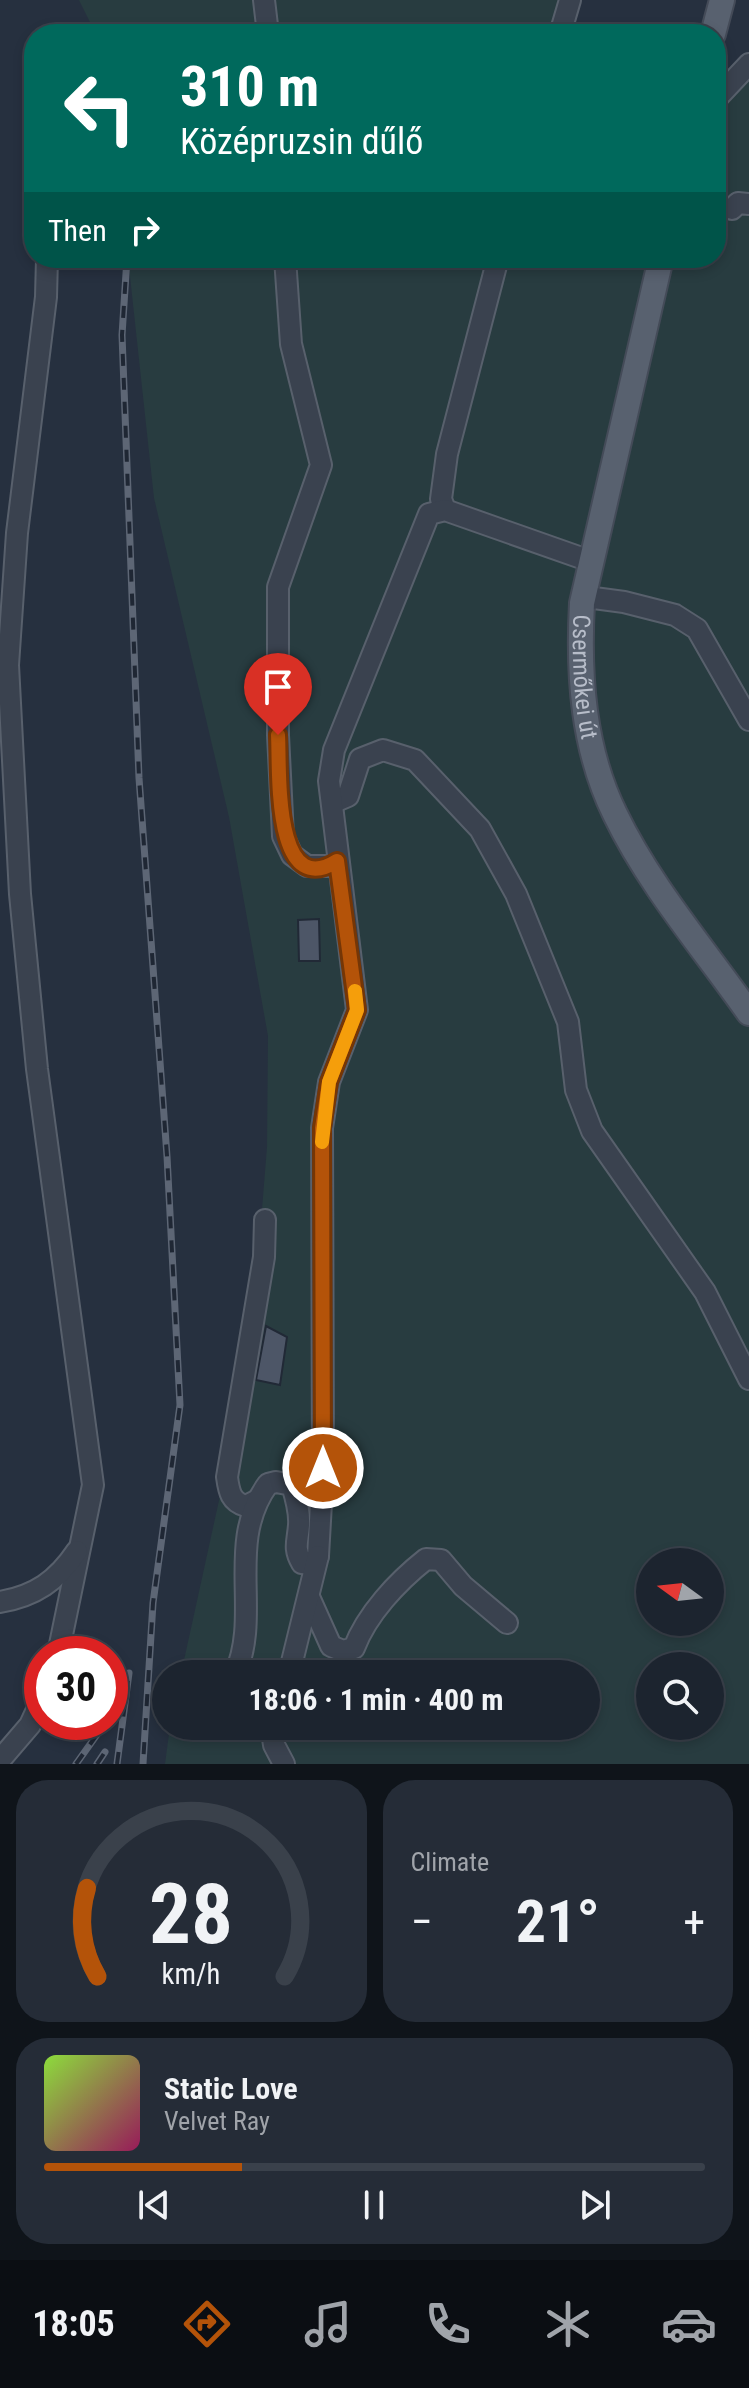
<!DOCTYPE html>
<meta charset="utf-8">
<style>
body{margin:0;font-family:"Roboto Condensed",sans-serif;background:#252c37;color:#f1f3f6;height:100vh;display:flex;flex-direction:column;font-size:30px;white-space:nowrap}
*{box-sizing:border-box;margin:0}
p{font-size:26px;color:#a0a4aa}
.icon{flex:none;width:44px;height:44px;fill:none;stroke:currentColor;stroke-width:2;stroke-linecap:round;stroke-linejoin:round}
.map{position:relative;height:1764px;overflow:hidden}
.side{display:flex;flex-direction:column;gap:16px;padding:16px;background:#0f141a;flex:1}
.side>*{flex:none}
.hud{position:absolute;left:24px;top:24px;width:702px;height:244px;border-radius:32px;box-shadow:0 4px 12px #0003,0 0 0 2px #3a414b;background:#00695c;color:#fff;overflow:hidden}
.needle{width:52px;rotate:285deg}
.tools{position:absolute;left:636px;top:1548px;display:grid;gap:16px}
.tools a{display:grid;place-items:center;width:88px;height:88px;border-radius:50%;background:#1c242f;box-shadow:0 4px 12px #0003,0 0 0 2px #3a414b;font-size:40px}
.speed{position:absolute;left:24px;top:1636px;display:flex;gap:16px;font-size:40px;font-weight:700;text-align:center}
.speed>*{display:grid;place-content:center;width:104px;height:104px;border-radius:50%;background:#1c242f;box-shadow:0 4px 12px #0003,0 0 0 2px #3a414b;line-height:1}
.speed .limit{border:12px solid #d22;background:#fff;color:#111}
.pin{position:absolute;display:grid;place-items:center;width:68px;height:68px;color:#fff;margin:-82px -34px;border-radius:50% 50% 50% 0;rotate:-45deg;box-shadow:0 0 8px #0007}
.pin .icon{rotate:45deg}
.me{position:absolute;width:88px;margin:-44px;rotate:0deg;stroke-linejoin:round;filter:drop-shadow(0 0 6px #0008)}
.turn{display:flex;align-items:center;gap:28px;height:168px;padding:0 24px;font-size:36px}
.turn .icon{width:104px;height:104px;stroke-width:2.5}
.turn b{display:block;font-size:56px;line-height:68px}
.then{display:flex;align-items:center;height:76px;padding:0 24px;background:#0003;gap:16px;font-size:30px}
.big{font-size:60px;font-weight:700;line-height:1.1}
.side .widget{flex:1;display:flex;flex-direction:column;justify-content:center;gap:12px;min-width:0;padding:0 28px;border-radius:32px;background:#252c37}
.side .dial{align-items:center;gap:0}
.dial svg{height:208px;overflow:visible;fill:none;stroke:#3a414b;stroke-width:7;stroke-linecap:round;text-anchor:middle}
.dial text{fill:#f1f3f6;stroke:none}
.song{display:flex;align-items:center;gap:24px}
.cover{width:96px;height:96px;border-radius:12px;background:linear-gradient(135deg,hsl(90 70% 55%),hsl(330 70% 35%))}
.played{height:8px;border-radius:4px;background:linear-gradient(90deg,#b45309 30%,#3a414b 30%)}
.keys{display:flex;justify-content:space-around;direction:ltr}
.heat{display:flex;justify-content:space-between;align-items:center;font-size:44px;direction:ltr}
.side .tiles{flex:1;display:grid;gap:16px;grid-template-columns:1fr 1fr}
.widget:last-child{grid-column:span 2}
.trip{position:absolute;left:152px;top:1660px;width:448px;height:80px;border-radius:40px;background:#1c242f;box-shadow:0 4px 12px #0003,0 0 0 2px #3a414b;font-weight:700;line-height:80px;text-align:center}
.menu{display:flex;height:128px;justify-content:space-around;align-items:center;background:#0b0e13;color:#a0a4aa}
.menu .icon{width:56px;height:56px}
.menu .current{color:#b45309}
.menu b{font-size:36px;color:#f1f3f6}
.map>svg:first-child{display:block}
</style>
<div class="map">
<svg width="749" height="1764" viewBox="0 0 749 1764">
<rect width="100%" height="100%" fill="#26303f"/>
<g fill="#283c40" fill-rule="evenodd">
<polygon points="79,0 558,0 550,34 96,34"/>
<path d="M749 64V1764H165L170 1726H586V1674H181L225 1473 258 1259 267 1147 268 1036 229 817 154 498 128 258H534L561 265 569 258H716V99ZM650 1562H710V1622H650ZM650 1666H710V1726H650Z"/>
</g>
<g fill="#4d5667" stroke="#212936" stroke-width="2">
<polygon points="319,919 320,961 299,961 298,920"/>
<polygon points="266,1326 287,1337 280,1385 256,1380"/>
</g>
<g fill="none" stroke-linecap="round" stroke-linejoin="round">
<defs>
<g id="minor">
<polyline points="264,0 268,34"/>
<polyline points="560,34 570,0"/>
<polyline points="716,99 749,64"/>
<polyline points="732,209 738,203 749,204"/>
<polyline points="47,258 46,297 17,533 8,665 20,894 37,1069 93,1485 58,1654"/>
<polyline points="285,258 291,344 321,465 278,587 278,735 283,836 292,855 307,866 330,866 337,861"/>
<polyline points="445,510 441,499 447,454 498,258"/>
<polyline points="582,603 594,598 624,602 675,615 697,629 749,720"/>
<polyline points="334,802 348,796 360,759 383,750 415,760 480,829 516,894 568,1022 576,1090 592,1131 705,1292 749,1379"/>
<path d="M256 1501 246 1506C231 1502 229 1492 227 1477L264 1257 265 1220"/>
<path d="M309 1597 331 1646 343 1651 354 1648C367 1614 397 1582 426 1559L441 1560 463 1586 507 1623"/>
<path d="M0 1602C35 1596 57 1581 77 1551"/>
<path d="M235 1674C262 1614 225 1543 268 1484L276 1482 292 1485C296 1498 300 1512 299 1525 298 1541 293 1548 302 1563L311 1564 318 1556 323 1468 322 1128 329 1082 357 1010 329 781 334 750 429 514 445 510 590 561"/>
<polyline points="289,1674 318,1556"/>
<polyline points="271,1726 274,1745 284,1764"/>
<polyline points="0,1760 30,1725 42,1699"/>
</g>
<g id="major">
<polyline points="713,34 722,0"/>
<path id="s1" d="M661 258 582 603C578 675 583 749 615 814 649 885 704 949 749 1013"/>
</g>
</defs>
<use href="#minor" stroke="#58606c" stroke-width="24"/>
<use href="#major" stroke="#444b58" stroke-width="28"/>
<use href="#minor" stroke="#3a424f" stroke-width="20"/>
<use href="#major" stroke="#58616f" stroke-width="24"/>
<defs>
<g id="rail">
<polyline points="127,258 122,335 139,778 167,1156 180,1405 153,1603 143,1764"/>
<polyline points="76,1764 106,1722"/>
<polyline points="97,1764 105,1752"/>
<polyline points="117,1764 129,1673"/>
</g>
</defs>
<use href="#rail" stroke="#5d6675" stroke-width="7"/>
<use href="#rail" stroke="#1f2734" stroke-width="4" stroke-dasharray="12" stroke-linecap="butt"/>
</g>
<g fill="none" stroke-linecap="round" stroke-linejoin="round">
<defs>
<path id="route" d="M278 735C280 766 272 902 337 861L357 1010 329 1082 322 1128 323 1468"/>
</defs>
<use href="#route" stroke="#753606" stroke-width="20"/>
<use href="#route" stroke="#b45309" stroke-width="14"/>
<polyline stroke="#f59e0b" stroke-width="14" points="322,1142 329,1082 357,1010 355,991"/>
</g>
<g text-anchor="middle" dominant-baseline="central" stroke-width="8" stroke-linejoin="round" paint-order="stroke">
<g font-size="24" fill="#b7bdc9" stroke="#1f2734">
<text stroke="none"><textPath href="#s1" startOffset="428">Csermőkei út</textPath></text>
</g>
</g>
</svg>
<div class="tools">
<a><svg class="needle" viewBox="-14 -14 28 28"><path d="M0-13l5 13h-10z" fill="#e53935"/><path d="M0 13l5-13h-10z" fill="#a0a4aa"/></svg></a>
<a><svg class="icon" aria-label="search" viewBox="0 0 24 24"><circle cx="10" cy="10" r="6"/><path d="M15 15l6 6"/></svg></a>
</div>
<div class="speed"><div class="limit">30</div></div>
<div class="pin" style="left:278px;top:735px;background:#d93025"><svg class="icon" aria-label="arrive" viewBox="0 0 24 24"><path d="M6 21V4h12l-3 4 3 4H6"/></svg></div>
<svg class="me" style="left:323px;top:1468px" viewBox="-20 -20 40 40"><circle r="17" fill="#b45309" stroke="#fff" stroke-width="3"/><path d="M0-11L8 9 0 5-8 9z" fill="#fff"/></svg>
<div class="trip">18:06 · 1 min · 400 m</div>
<div class="hud">
<div class="turn"><svg class="icon" aria-label="left" viewBox="0 0 24 24"><path d="M17 20v-9H6M10 6l-5 5 5 5"/></svg><div><b>310 m</b>Középruzsin dűlő</div></div>
<div class="then">Then<svg class="icon" aria-label="right" viewBox="0 0 24 24"><path d="M7 20v-9h11M14 6l5 5-5 5"/></svg></div>
</div>
</div>
<section class="side">
<div class="tiles">
<div class="widget dial"><svg viewBox="0 0 100 80">
<path d="M14 69A42 42 0 1 1 86 69"/>
<path d="M14 69A42 42 0 0 1 10 35" stroke="#b45309"/>
<text x="50" y="56" font-size="32" font-weight="700">28</text>
<text x="50" y="72" font-size="11">km/h</text>
</svg></div>
<div class="widget"><p>Climate</p>
<div class="heat"><a>−</a><b class="big">21°</b><a>+</a></div>
</div>
<div class="widget">
<div class="song"><i class="cover"></i><div><b>Static Love</b><p>Velvet Ray</p></div></div>
<div class="played"></div>
<div class="keys"><svg class="icon" aria-label="previous" viewBox="0 0 24 24"><path d="M18 5L8 12l10 7zM5 5v14"/></svg><svg class="icon" aria-label="pause" viewBox="0 0 24 24"><path d="M8 5v14M16 5v14"/></svg><svg class="icon" aria-label="next" viewBox="0 0 24 24"><path d="M6 5l10 7-10 7zM19 5v14"/></svg></div>
</div>
</div>
</section>
<nav class="menu">
<b>18:05</b>
<svg class="icon current" aria-label="directions" viewBox="0 0 24 24"><path d="M12 3l9 9-9 9-9-9zM9 14v-3h6M13 9l2 2-2 2"/></svg>
<svg class="icon" aria-label="music" viewBox="0 0 24 24"><path d="M9 18V5l10-2v13"/><circle cx="6" cy="18" r="3"/><circle cx="16" cy="16" r="3"/></svg>
<svg class="icon" aria-label="phone" viewBox="0 0 24 24"><path d="M5 4h4l2 5-3 2q2 4 5 5l2-3 5 2v4C11 20 4 13 5 4z"/></svg>
<svg class="icon" aria-label="climate" viewBox="0 0 24 24"><path d="M12 3v18M4 7l16 10M4 17L20 7"/></svg>
<svg class="icon" aria-label="car" viewBox="0 0 24 24"><path d="M5 17H2v-5l4-1 3-4h7l3 4 3 1v5h-3M9 17h6M6 11h13"/><circle cx="7" cy="17" r="2"/><circle cx="17" cy="17" r="2"/></svg>
</nav>
